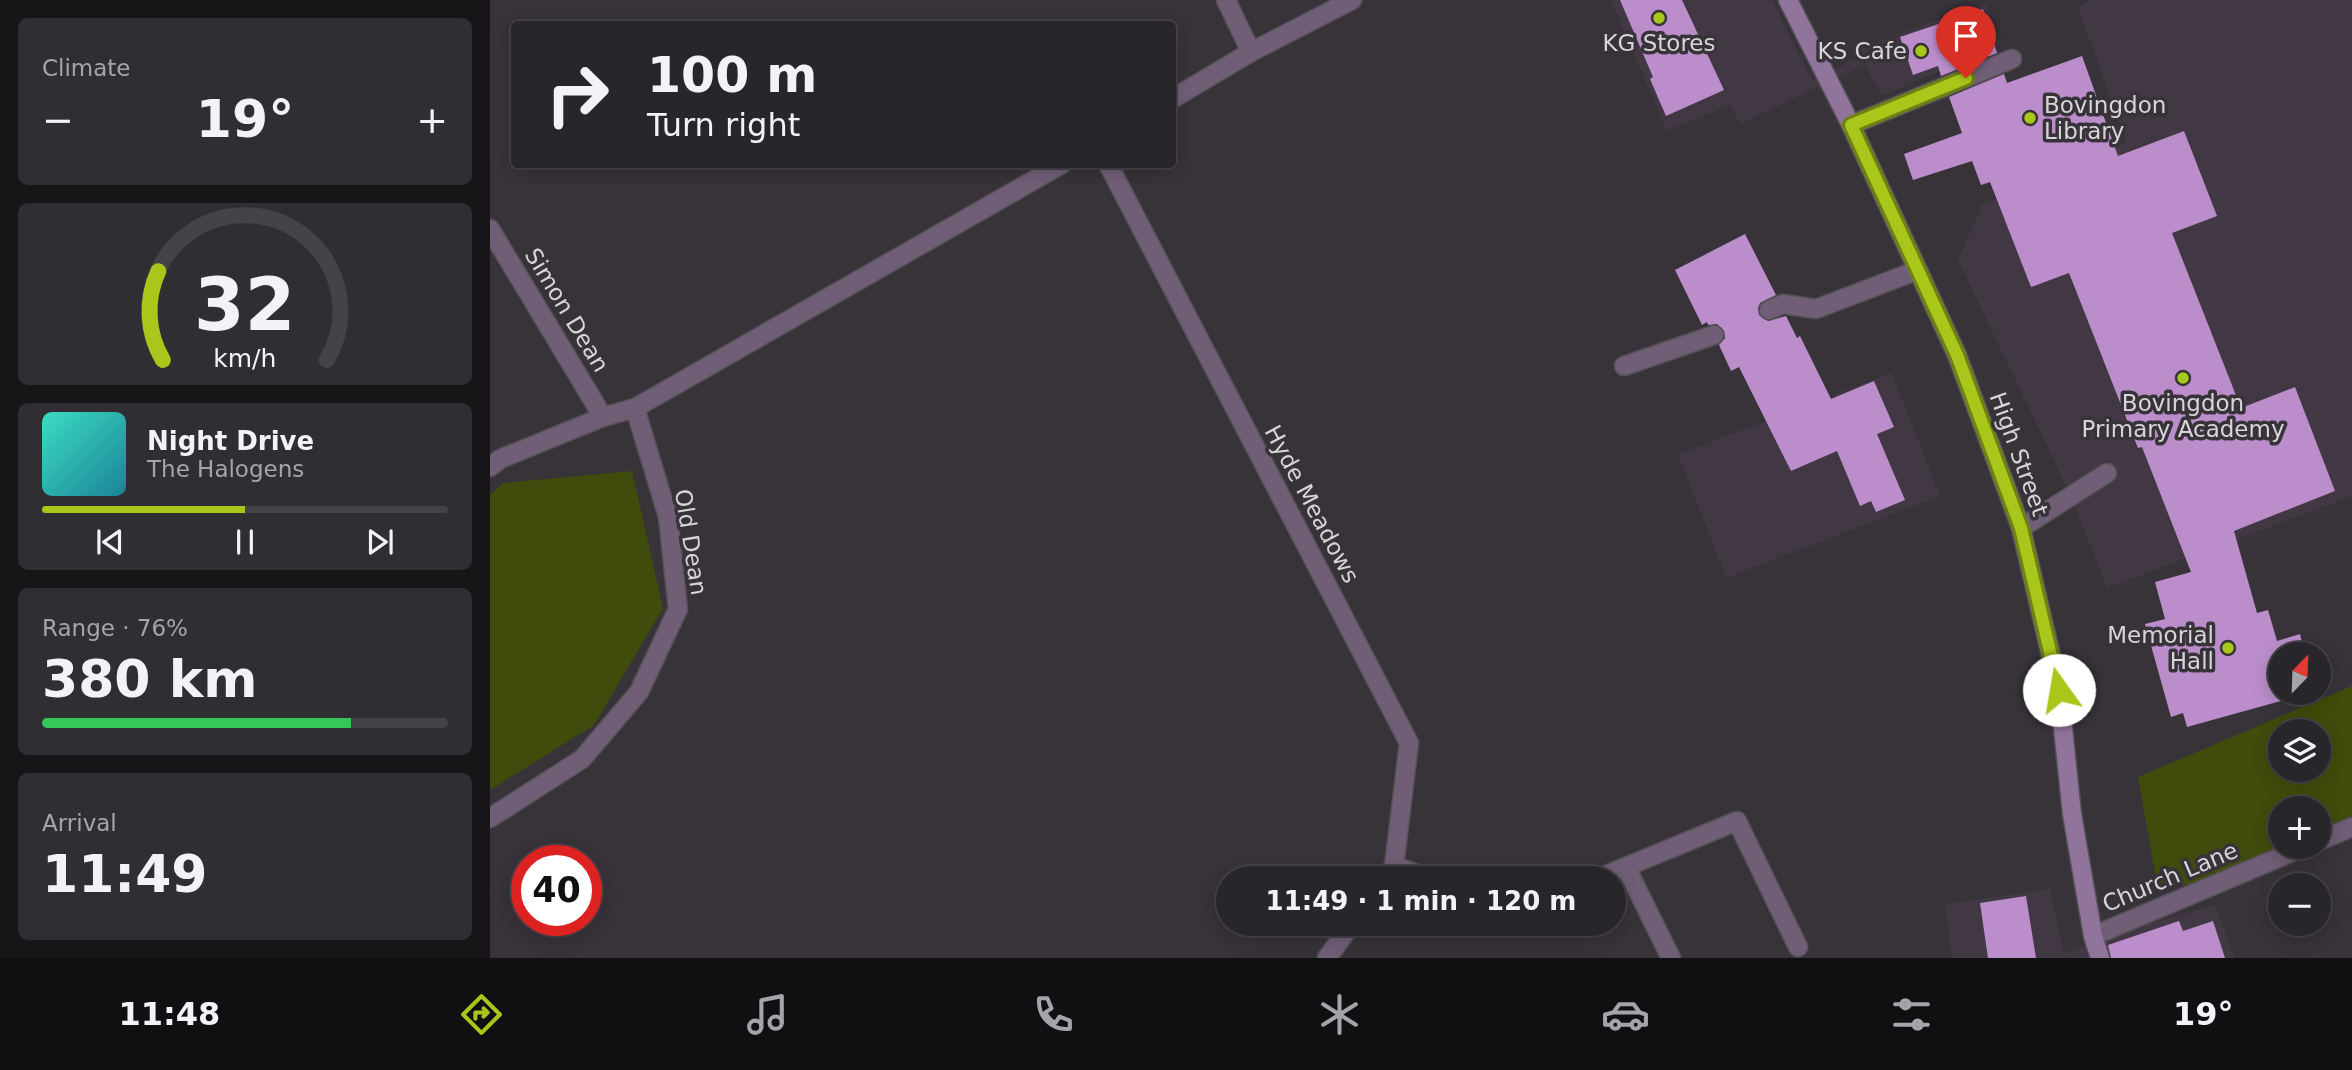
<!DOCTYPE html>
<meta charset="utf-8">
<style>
body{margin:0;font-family:"DejaVu Sans",sans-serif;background:#312e33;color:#f1f3f6;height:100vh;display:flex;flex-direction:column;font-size:26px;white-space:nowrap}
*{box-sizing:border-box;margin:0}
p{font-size:23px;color:#a5a5a9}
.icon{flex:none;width:38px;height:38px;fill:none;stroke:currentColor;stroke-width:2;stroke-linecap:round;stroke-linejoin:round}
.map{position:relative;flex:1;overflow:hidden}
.side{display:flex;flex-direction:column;gap:18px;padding:18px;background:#171518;width:490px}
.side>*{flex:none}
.top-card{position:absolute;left:21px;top:21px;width:665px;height:147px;border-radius:7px;box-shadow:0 4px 18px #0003,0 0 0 2px #454347;background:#29262b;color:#f1f3f6;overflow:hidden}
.needle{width:46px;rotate:23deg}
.fabs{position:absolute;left:1778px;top:642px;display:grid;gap:14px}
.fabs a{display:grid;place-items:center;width:63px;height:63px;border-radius:50%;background:#29262b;box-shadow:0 4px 18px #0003,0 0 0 2px #454347;font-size:35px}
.speed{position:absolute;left:21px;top:845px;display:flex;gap:14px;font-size:35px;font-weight:700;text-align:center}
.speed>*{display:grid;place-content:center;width:91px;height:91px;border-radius:50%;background:#29262b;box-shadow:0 4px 18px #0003,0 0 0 2px #454347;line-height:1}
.speed .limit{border:10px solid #d22;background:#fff;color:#111}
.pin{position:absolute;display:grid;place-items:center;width:60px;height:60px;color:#fff;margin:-72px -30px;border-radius:50% 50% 50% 0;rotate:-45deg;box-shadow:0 0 7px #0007}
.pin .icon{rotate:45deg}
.me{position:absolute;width:77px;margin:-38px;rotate:347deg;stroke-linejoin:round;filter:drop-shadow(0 0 5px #0008)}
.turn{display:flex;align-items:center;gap:24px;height:147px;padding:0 21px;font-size:32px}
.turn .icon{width:91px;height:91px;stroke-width:2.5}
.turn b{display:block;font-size:49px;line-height:60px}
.big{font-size:52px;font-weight:600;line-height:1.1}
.side .card{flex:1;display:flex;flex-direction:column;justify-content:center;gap:10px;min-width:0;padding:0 24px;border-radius:10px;background:#312e33}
.side .dial{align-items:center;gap:0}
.dial svg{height:182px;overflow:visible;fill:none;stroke:#454347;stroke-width:7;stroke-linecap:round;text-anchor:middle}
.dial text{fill:#f1f3f6;stroke:none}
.song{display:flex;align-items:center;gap:21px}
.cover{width:84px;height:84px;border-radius:10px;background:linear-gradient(135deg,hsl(170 70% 55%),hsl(190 70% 35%))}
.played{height:7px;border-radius:4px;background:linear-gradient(90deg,#a9c71b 50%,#454347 50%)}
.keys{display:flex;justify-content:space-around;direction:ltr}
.heat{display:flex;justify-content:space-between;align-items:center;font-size:38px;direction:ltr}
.charge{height:10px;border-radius:5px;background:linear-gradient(90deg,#34c759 76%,#454347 0)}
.trip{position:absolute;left:726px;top:866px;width:410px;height:70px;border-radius:35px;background:#29262b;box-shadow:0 4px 18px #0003,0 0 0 2px #454347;font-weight:600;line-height:70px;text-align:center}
.tab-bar{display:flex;height:112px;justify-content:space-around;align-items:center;background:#100f11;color:#a5a5a9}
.tab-bar .icon{width:49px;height:49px}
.tab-bar .current{color:#a9c71b}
.tab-bar b{font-size:32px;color:#f1f3f6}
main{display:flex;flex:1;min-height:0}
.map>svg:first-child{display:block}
</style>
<main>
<section class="side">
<div class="card"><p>Climate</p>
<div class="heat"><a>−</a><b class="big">19°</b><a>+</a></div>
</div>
<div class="card dial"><svg viewBox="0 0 100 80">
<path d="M14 69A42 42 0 1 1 86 69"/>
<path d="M14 69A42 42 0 0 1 12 30" stroke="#a9c71b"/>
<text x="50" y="56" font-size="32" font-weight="700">32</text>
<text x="50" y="72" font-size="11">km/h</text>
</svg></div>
<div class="card">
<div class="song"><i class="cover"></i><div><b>Night Drive</b><p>The Halogens</p></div></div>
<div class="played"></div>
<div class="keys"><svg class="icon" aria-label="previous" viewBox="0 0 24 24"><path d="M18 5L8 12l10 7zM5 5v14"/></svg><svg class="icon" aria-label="pause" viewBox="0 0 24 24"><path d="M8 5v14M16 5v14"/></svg><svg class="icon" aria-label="next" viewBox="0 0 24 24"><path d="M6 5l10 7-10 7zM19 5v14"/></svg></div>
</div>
<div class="card"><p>Range · 76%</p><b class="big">380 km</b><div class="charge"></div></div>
<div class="card"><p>Arrival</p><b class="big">11:49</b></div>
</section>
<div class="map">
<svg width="1862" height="958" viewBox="0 0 1862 958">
<rect width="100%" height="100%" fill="#373339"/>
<g fill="#413844">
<polygon points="1121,0 1282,0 1322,81 1373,55 1370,48 1496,3 1510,45 1392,96 1375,65 1250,124 1240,105 1177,131"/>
<polygon points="1601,0 1862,0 1862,496 1617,588 1581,496 1468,260 1492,205 1636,142 1588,7"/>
<polygon points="1402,373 1450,496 1236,578 1188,454"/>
<polygon points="1560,889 1574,954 1623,934 1725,905 1745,958 1462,958 1455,904"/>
</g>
<g fill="#404c0b" fill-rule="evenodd">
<polygon points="142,471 173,608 104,725 0,790 0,495 13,483"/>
<path d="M1862 686V820L1829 835V808H1790V847H1803C1763 863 1710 892 1667 884L1648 777ZM1790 732H1829V770H1790Z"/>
</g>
<g fill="#bb8ecb">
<polygon points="1130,0 1192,0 1234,90 1176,116 1160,79 1163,77"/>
<polygon points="1493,9 1507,53 1451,76 1448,66 1423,75 1410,37"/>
<polygon points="1592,56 1628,156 1694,131 1727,216 1682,233 1751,408 1805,387 1845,491 1744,531 1767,613 1778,610 1787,641 1810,634 1815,654 1790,654 1790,693 1820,693 1697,727 1693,713 1681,717 1655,624 1675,619 1665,582 1701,572 1652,447 1648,448 1579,273 1541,287 1500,182 1491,185 1482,161 1423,180 1414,154 1472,133 1459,97 1514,74 1517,83"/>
<polygon points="1255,234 1286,295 1270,303 1268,308 1269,315 1278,321 1296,316 1307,338 1310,336 1341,399 1384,381 1404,427 1387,434 1415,500 1386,512 1381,501 1370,506 1347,451 1301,471 1249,367 1241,371 1229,345 1235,338 1234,331 1227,324 1218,325 1217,322 1212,325 1185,270"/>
<polygon points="1536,896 1546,958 1498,958 1490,903"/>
<polygon points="1689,921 1693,931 1723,921 1735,958 1621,958 1618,945"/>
</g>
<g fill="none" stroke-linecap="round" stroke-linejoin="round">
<defs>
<g id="lane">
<polyline points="1361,125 1522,59"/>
<polyline points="1279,310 1293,304 1326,309 1428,270"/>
<polyline points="1134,366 1224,335"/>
<polyline points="1531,528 1617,473"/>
<polyline points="904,866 939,878"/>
<polyline points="1136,867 1181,958"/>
<polyline points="1109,878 1247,821 1308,947"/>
</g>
<g id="street">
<polyline points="736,0 761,52"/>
<polyline points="682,99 761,52 862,0"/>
<polyline points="618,164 919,743 904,866 895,878"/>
<polyline points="0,229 113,417"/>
<polyline points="0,467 10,459 113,417 145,408 572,164"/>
<polyline points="0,818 92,759 149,692 188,609 178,517 145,408"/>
<polyline points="1829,841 1862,827"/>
<polyline points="1603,936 1814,847"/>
<polyline points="837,958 862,924"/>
</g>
<polyline id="secondary" points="1298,0 1361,125 1467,355 1531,528 1569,690 1582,814 1603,936 1610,958"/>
</defs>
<use href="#lane" stroke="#545056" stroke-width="21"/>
<use href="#street" stroke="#545056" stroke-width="21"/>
<use href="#secondary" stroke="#545056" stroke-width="21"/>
<use href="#lane" stroke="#705e76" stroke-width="18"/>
<use href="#street" stroke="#705e76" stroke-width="18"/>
<use href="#secondary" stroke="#91749b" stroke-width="18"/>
</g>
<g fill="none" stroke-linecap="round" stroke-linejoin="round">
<defs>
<polyline id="route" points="1476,78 1361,125 1467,355 1531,528 1569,690"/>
</defs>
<use href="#route" stroke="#6e8112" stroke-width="18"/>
<use href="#route" stroke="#a9c71b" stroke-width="12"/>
</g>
<g fill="#a9c71b" stroke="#373339" stroke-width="2.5">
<circle cx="1169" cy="18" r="7"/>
<circle cx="1431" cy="51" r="7"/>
<circle cx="1540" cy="118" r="7"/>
<circle cx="1693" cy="378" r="7"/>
<circle cx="1738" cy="648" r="7"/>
</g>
<g text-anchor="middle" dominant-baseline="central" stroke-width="7" stroke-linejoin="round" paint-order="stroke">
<g font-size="23" fill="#d8d4d9" stroke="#373339">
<text x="1169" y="43">KG Stores</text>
<text x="1417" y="51" text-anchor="end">KS Cafe</text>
<text x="1554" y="105" text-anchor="start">Bovingdon<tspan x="1554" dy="26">Library</tspan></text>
<text x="1693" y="403">Bovingdon<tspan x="1693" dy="26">Primary Academy</tspan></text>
<text x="1724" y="635" text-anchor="end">Memorial<tspan x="1724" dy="26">Hall</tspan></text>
</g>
<g font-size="23" fill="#d8d4d9" stroke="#373339">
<text transform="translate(77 310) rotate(59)">Simon Dean</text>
<text transform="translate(1529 454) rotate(70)">High Street</text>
<text transform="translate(822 504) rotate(62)">Hyde Meadows</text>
<text transform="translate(201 542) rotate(81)">Old Dean</text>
<text transform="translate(1680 877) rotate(-23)">Church Lane</text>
</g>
</g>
</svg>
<div class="fabs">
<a><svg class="needle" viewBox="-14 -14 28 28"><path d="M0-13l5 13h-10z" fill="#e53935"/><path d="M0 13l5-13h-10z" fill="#a5a5a9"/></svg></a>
<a><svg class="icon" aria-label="layers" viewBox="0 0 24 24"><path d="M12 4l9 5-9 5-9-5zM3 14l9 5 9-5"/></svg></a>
<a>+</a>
<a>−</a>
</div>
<div class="speed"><div class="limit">40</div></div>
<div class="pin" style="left:1476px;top:78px;background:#d93025"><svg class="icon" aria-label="arrive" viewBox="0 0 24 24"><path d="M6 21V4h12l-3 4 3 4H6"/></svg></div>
<svg class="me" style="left:1569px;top:690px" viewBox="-20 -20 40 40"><circle r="19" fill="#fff"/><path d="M0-13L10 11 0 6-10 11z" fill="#a9c71b"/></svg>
<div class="trip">11:49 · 1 min · 120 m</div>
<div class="top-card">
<div class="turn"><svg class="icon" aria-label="right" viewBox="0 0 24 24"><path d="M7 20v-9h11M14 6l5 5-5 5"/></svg><div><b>100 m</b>Turn right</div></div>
</div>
</div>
</main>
<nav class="tab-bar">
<b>11:48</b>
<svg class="icon current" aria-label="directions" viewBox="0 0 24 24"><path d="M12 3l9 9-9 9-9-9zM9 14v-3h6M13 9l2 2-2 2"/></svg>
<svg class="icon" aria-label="music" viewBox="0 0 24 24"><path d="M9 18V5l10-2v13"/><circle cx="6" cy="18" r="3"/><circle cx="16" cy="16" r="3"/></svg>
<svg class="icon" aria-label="phone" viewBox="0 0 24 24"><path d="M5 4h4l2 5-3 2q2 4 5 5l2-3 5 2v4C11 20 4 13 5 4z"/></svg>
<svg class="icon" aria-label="climate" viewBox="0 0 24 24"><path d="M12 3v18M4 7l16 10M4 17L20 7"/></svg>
<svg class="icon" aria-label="car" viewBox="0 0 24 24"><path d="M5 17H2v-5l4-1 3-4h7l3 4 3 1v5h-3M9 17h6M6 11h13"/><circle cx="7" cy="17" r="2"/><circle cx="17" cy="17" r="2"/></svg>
<svg class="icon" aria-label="filters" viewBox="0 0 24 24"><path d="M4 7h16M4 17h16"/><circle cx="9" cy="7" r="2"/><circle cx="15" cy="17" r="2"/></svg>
<b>19°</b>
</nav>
